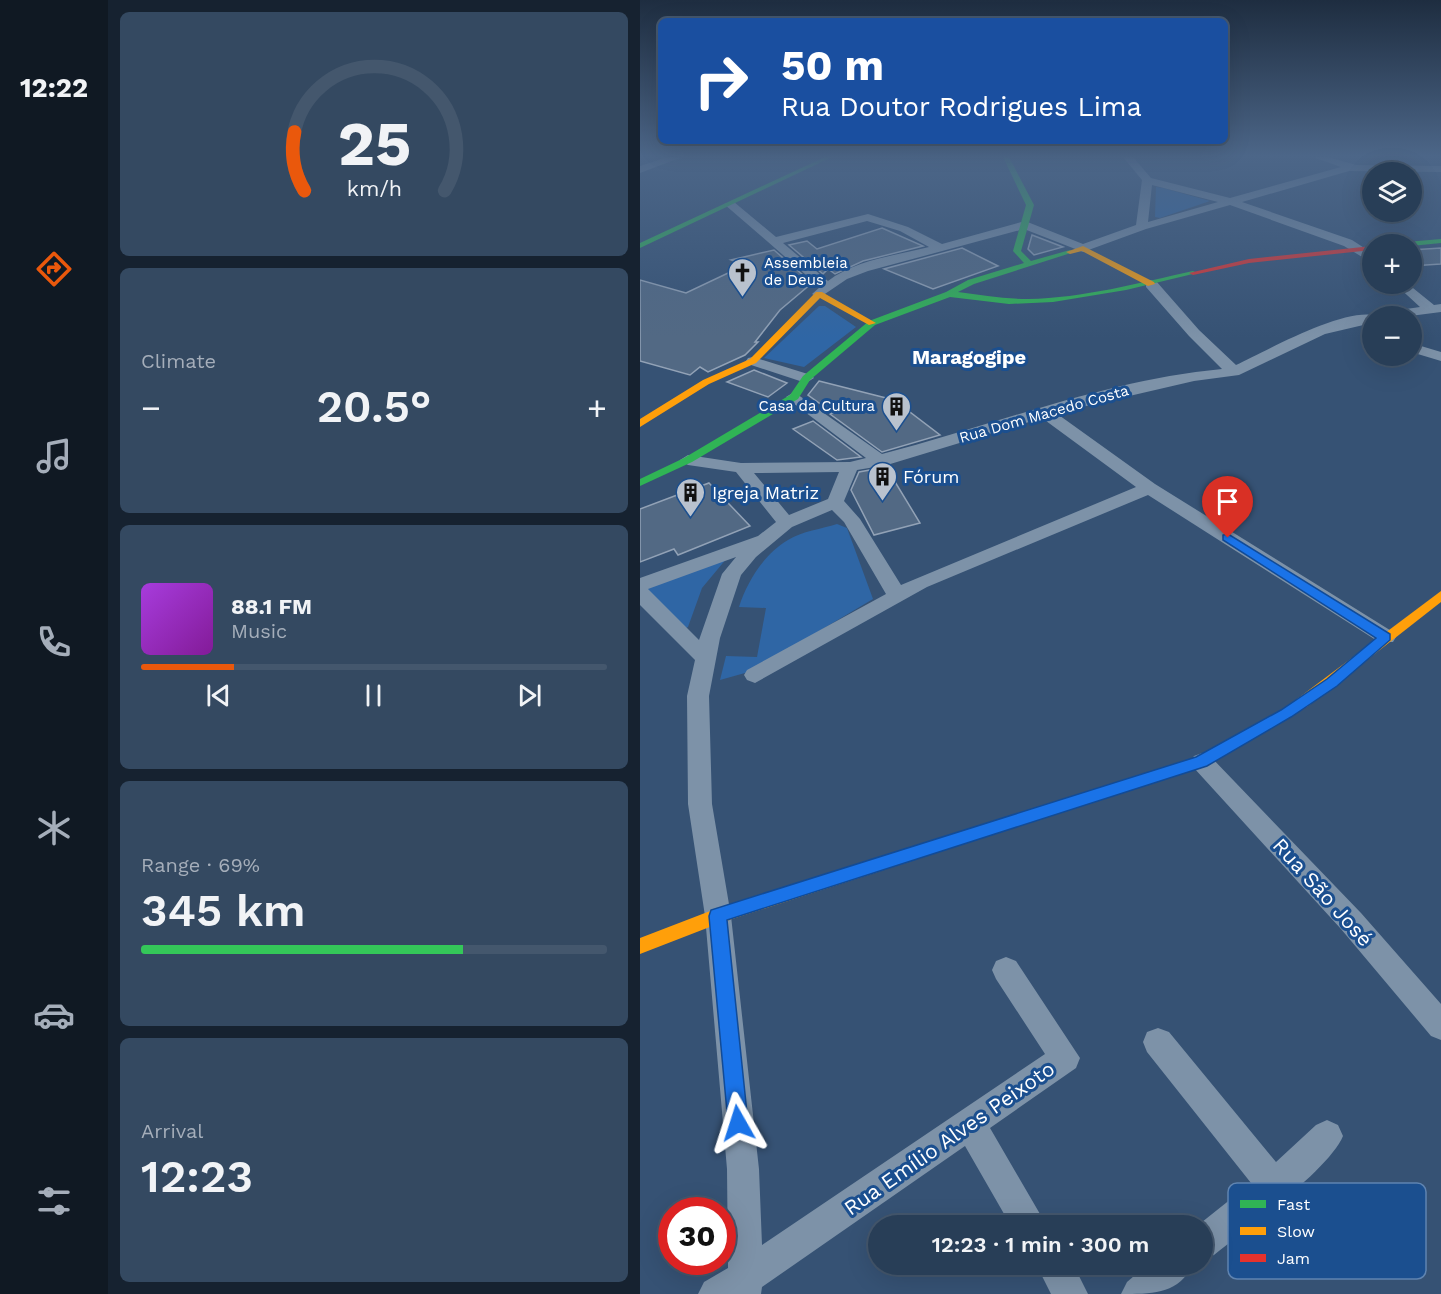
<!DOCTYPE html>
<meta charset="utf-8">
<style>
body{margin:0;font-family:"Work Sans",sans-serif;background:#344961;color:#f1f3f6;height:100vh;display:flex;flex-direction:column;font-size:22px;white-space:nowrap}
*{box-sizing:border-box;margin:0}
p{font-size:20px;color:#a5aeba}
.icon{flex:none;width:33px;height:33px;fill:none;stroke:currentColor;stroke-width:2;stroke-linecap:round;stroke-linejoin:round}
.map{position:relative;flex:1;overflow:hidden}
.side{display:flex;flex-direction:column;gap:12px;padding:12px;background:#162230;width:532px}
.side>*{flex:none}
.guide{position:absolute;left:18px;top:18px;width:570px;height:126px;border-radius:9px;box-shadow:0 6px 24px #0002,0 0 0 2px #44576d;background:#1a4fa0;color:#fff;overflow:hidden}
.fabs{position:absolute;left:722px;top:162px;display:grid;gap:12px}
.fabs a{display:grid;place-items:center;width:60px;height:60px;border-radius:50%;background:#283e57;box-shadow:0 6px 24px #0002,0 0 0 2px #44576d;font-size:30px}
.speed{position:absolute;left:18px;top:1197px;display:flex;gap:12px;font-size:30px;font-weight:700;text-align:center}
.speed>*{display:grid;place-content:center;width:78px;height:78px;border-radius:50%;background:#283e57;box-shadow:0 6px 24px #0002,0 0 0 2px #44576d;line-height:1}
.speed .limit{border:9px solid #d22;background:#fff;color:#111}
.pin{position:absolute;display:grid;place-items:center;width:51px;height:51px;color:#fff;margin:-62px -26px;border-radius:50% 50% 50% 0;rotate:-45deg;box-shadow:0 0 6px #0007}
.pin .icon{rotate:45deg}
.me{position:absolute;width:66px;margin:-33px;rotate:354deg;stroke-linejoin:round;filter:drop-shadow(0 0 4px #0008)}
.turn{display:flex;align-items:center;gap:21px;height:126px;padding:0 24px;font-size:27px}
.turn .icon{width:78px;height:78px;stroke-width:2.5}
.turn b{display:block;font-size:42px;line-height:51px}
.big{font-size:45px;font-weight:600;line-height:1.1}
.side .tile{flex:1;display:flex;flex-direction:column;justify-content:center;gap:9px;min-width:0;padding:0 21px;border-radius:9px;background:#344961}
.side .dial{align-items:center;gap:0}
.dial svg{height:156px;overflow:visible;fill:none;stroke:#44576d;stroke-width:7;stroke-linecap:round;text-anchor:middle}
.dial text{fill:#f1f3f6;stroke:none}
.song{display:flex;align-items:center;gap:18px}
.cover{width:72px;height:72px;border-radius:9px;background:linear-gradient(135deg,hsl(280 70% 55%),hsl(290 70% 35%))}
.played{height:6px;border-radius:3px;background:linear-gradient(90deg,#ea580c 20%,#44576d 20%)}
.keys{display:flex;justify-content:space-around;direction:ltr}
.heat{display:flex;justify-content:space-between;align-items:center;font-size:33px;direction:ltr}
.charge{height:9px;border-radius:4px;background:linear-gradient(90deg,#34c759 69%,#44576d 0)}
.trip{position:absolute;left:228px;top:1215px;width:345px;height:60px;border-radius:30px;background:#283e57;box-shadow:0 6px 24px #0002,0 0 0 2px #44576d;font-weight:600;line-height:60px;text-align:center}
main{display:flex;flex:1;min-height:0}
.dock{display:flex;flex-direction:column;width:108px;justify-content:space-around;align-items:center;background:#101923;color:#a5aeba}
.dock .icon{width:42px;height:42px}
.dock .selected{color:#ea580c}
.dock b{font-size:27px;color:#f1f3f6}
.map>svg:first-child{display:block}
</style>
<main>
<nav class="dock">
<b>12:22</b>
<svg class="icon selected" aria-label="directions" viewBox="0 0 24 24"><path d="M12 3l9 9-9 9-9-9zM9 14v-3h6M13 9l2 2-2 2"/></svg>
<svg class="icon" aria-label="music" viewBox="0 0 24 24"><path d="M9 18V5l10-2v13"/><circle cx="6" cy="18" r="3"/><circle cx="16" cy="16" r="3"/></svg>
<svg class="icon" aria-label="phone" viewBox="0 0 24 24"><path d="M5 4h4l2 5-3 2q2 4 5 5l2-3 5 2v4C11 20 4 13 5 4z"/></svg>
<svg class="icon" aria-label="climate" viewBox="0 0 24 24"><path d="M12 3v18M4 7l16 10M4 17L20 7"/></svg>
<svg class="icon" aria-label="car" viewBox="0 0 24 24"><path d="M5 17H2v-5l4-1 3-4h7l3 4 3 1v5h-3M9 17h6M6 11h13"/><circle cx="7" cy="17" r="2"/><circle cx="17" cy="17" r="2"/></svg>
<svg class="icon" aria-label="filters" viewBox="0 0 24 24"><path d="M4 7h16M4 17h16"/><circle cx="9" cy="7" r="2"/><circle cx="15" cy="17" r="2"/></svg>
</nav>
<section class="side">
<div class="tile dial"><svg viewBox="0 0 100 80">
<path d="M14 69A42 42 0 1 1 86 69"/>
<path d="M14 69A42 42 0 0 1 9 39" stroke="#ea580c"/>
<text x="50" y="56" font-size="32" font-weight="700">25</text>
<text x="50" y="72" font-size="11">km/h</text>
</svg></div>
<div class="tile"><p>Climate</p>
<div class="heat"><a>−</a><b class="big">20.5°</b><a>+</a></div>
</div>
<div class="tile">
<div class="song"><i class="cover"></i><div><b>88.1 FM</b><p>Music</p></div></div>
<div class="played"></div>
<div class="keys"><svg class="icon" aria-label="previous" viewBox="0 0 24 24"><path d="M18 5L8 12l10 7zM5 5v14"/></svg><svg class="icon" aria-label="pause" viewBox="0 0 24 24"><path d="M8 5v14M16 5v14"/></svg><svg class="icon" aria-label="next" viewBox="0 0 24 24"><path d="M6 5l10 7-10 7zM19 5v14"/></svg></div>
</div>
<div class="tile"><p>Range · 69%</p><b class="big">345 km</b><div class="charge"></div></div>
<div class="tile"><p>Arrival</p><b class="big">12:23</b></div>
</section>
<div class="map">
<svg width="801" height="1294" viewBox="0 0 801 1294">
<rect width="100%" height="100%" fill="#365274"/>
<g fill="#2f66a5">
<polygon points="516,187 523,188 570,201 520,218 515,217"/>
<polygon points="179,306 185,306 216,327 164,367 124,358"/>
<path d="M197 524 207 528 233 599 112 671 80 680 86 656 117 657 126 608 99 607C107 582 124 554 148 540 162 531 182 529 197 524Z"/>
<polygon points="87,558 62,588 48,627 46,628 8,590 8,586"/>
</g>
<g fill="#526984" stroke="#92a2b6" stroke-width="1.5">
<polygon points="242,228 283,246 223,261 195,274 188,269 183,274 149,245 167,241 177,249"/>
<polygon points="392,235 423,247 394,255 388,249"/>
<polygon points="322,248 358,266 293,289 244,269"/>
<polygon points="801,248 801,264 771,266 771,250"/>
<polygon points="134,250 172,283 140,310 115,342 118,342 105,355 68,372 60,367 50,375 0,361 0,280 46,293 105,265 91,260"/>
<polygon points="114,370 147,383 128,397 87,382"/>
<polygon points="179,381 254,400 300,435 242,452 190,414 193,413 168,395"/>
<polygon points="173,421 221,457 197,460 153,429"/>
<polygon points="246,467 280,523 234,535 211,490 219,472"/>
<polygon points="69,483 110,526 38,555 34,549 0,562 0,509"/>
</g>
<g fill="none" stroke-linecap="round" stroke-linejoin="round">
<g fill="#7d92a8" fill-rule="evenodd">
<polygon points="28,157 42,157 0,173 0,166"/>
<path d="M483 157H493L511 178 590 198 701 167 673 157H688L716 165 801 166V172L709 171 602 202 712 240 732 253V263L704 246 590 205 506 229 443 252 384 229 228 271 207 279 179 298 172 294 180 287 84 204 94 202 136 237 228 214 268 227 302 244 385 221 443 244 496 225 502 180ZM512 185 578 202 508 222ZM227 221 260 231 289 247C257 255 215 260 188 281L143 243Z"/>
<path d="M511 280 516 281 559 330 596 365C626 351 706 306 737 316H732V323L685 334 599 375 554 381 416 413 515 484 753 632 756 637 753 642H739L508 495 287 587 115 683 107 680 104 675 107 670 246 594 204 522 192 510 152 527 116 557 101 575 80 638 69 696 72 804 91 916 119 1169 122 1245 405 1054 356 979 352 970 356 961 366 957 376 961 440 1058 436 1068 350 1128 407 1226H371L325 1146 122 1287 121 1294H58L64 1282 88 1268 87 1169 65 916 48 804 47 696 55 660 0 605V578L118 536 136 522 96 472 48 465 40 460 48 455 101 463 210 462 226 458 149 400 146 397 154 392 242 454C355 425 465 380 582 369L549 336 506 287V281ZM402 418 496 487 261 585 220 519 204 501 217 470 247 465ZM199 472 188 499 149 515 114 473ZM96 557 82 574 59 640 8 589Z"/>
<polygon points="755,284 768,284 794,305 801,304 801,312 770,316 738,316 745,312 780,307"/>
<polygon points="771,343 801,352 801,361 771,352"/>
<polygon points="113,357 171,375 174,378 166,383 108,364 106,361 108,358"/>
<polygon points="562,753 570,756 721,913 801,1004 801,1040 791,1036 701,929 554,768 550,762 554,756"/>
<path d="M518 1028 529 1032 636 1162 676 1125 687 1120 698 1125 703 1136C689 1170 605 1230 574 1255L562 1260V1226H557L611 1183 507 1052 503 1042 507 1032Z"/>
<polygon points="396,1264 433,1264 448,1294 411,1294"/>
<path d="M508 1264H553C539 1294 513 1294 481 1294L487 1282Z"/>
</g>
<g fill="#30b455" fill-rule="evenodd">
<polygon points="185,157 192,157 0,248 0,243"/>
<path d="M363 157H369L394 205 381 251 391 261 430 250 434 252 334 284 318 292C341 295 364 299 388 299 443 298 499 283 553 271L557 273 486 290 413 302 369 304 310 297 235 325 170 380 158 399 52 462 0 486V479L44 458 150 395 163 376 229 321 306 292 328 280 384 263 373 251 386 205Z"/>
<polygon points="801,239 801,243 771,246 762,244 766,242"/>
</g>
<g fill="#ff9f0a" fill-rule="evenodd">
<polygon points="443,246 514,282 515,284 508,286 442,251 430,254 426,252"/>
<polygon points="176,292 182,292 236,323 229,325 180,298 116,363 69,384 0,427 0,419 63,380 110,359"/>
<polygon points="801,591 801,602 667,707 657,707 655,703 657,699"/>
<polygon points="410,804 416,806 418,810 416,814 80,923 0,954 0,938 78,908"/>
</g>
<g fill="#e5322d" fill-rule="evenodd">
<polygon points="732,246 732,250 609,263 553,275 549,273 609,259"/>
<polygon points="662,698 667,699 669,703 667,707 567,766 410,816 404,814 402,810 404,806 557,758"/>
</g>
</g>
<linearGradient id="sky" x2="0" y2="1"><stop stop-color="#1e2d40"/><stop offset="0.46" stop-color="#4c6688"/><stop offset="1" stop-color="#4c6688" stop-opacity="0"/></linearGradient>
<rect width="801" height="338" fill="url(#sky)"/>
<polygon fill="#1a73e8" stroke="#114b97" stroke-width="1.5" points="588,534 750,634 750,640 697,686 651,717 567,766 87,920 108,1123 105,1130 98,1133 91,1130 88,1123 69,916 71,910 556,757 641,710 687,679 736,638 583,540 583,535"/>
<defs>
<symbol id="church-pin" viewBox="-11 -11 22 30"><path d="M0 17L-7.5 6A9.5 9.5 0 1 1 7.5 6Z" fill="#b9c2ce" stroke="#1b4f8f"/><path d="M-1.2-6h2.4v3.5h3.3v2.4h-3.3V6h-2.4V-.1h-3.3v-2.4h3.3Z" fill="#111"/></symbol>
<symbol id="building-pin" viewBox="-11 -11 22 30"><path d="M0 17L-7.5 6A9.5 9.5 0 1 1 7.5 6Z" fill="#b9c2ce" stroke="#1b4f8f"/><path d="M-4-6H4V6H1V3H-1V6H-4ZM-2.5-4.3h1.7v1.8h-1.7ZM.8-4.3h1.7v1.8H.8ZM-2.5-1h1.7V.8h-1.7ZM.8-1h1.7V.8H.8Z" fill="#111"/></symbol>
</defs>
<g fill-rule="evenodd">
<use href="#church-pin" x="86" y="256" width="33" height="45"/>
<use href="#building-pin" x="240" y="390" width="33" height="45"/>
<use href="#building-pin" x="226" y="460" width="33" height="45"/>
<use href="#building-pin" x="34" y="476" width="33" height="45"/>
</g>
<g text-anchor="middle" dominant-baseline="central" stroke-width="6" stroke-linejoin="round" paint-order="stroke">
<g font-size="15" fill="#fff" stroke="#1b4f8f" text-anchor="start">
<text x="124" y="263">Assembleia<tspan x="124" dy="17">de Deus</tspan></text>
<text x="235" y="406" text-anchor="end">Casa da Cultura</text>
</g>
<g font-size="15" fill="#fff" stroke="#1b4f8f">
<text transform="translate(404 414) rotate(-16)">Rua Dom Macedo Costa</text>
</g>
<g font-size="18" fill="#fff" stroke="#1b4f8f" text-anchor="start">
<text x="263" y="476">Fórum</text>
<text x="72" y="492">Igreja Matriz</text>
</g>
<g font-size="20" font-weight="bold" fill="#fff" stroke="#1b4f8f">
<text x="329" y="357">Maragogipe</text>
</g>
<g font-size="21" fill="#fff" stroke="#1b4f8f">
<text transform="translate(683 892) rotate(48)">Rua São José</text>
<text transform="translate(309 1138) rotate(-35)">Rua Emílio Alves Peixoto</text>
</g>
</g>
<rect x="588" y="1183" width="198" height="96" rx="9" fill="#1b4f8f" stroke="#5f84b1" stroke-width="1.5"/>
<rect x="600" y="1200" width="26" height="8" fill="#30b455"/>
<rect x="600" y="1227" width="26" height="8" fill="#ff9f0a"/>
<rect x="600" y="1254" width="26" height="8" fill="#e5322d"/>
<g font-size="16" fill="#fff">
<text x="637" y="1210">Fast</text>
<text x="637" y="1237">Slow</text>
<text x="637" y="1264">Jam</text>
</g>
</svg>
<div class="fabs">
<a><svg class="icon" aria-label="layers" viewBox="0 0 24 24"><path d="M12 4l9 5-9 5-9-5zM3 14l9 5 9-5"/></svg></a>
<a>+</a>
<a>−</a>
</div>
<div class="speed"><div class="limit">30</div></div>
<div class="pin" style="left:588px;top:538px;background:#d93025"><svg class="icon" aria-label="arrive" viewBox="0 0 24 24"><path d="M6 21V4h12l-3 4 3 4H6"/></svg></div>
<svg class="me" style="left:98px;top:1123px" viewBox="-20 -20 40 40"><path d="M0-17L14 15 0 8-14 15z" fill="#1a73e8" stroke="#fff" stroke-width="4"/></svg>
<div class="trip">12:23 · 1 min · 300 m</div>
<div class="guide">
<div class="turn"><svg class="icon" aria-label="right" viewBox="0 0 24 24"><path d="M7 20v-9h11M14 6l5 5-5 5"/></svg><div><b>50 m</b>Rua Doutor Rodrigues Lima</div></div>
</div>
</div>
</main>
